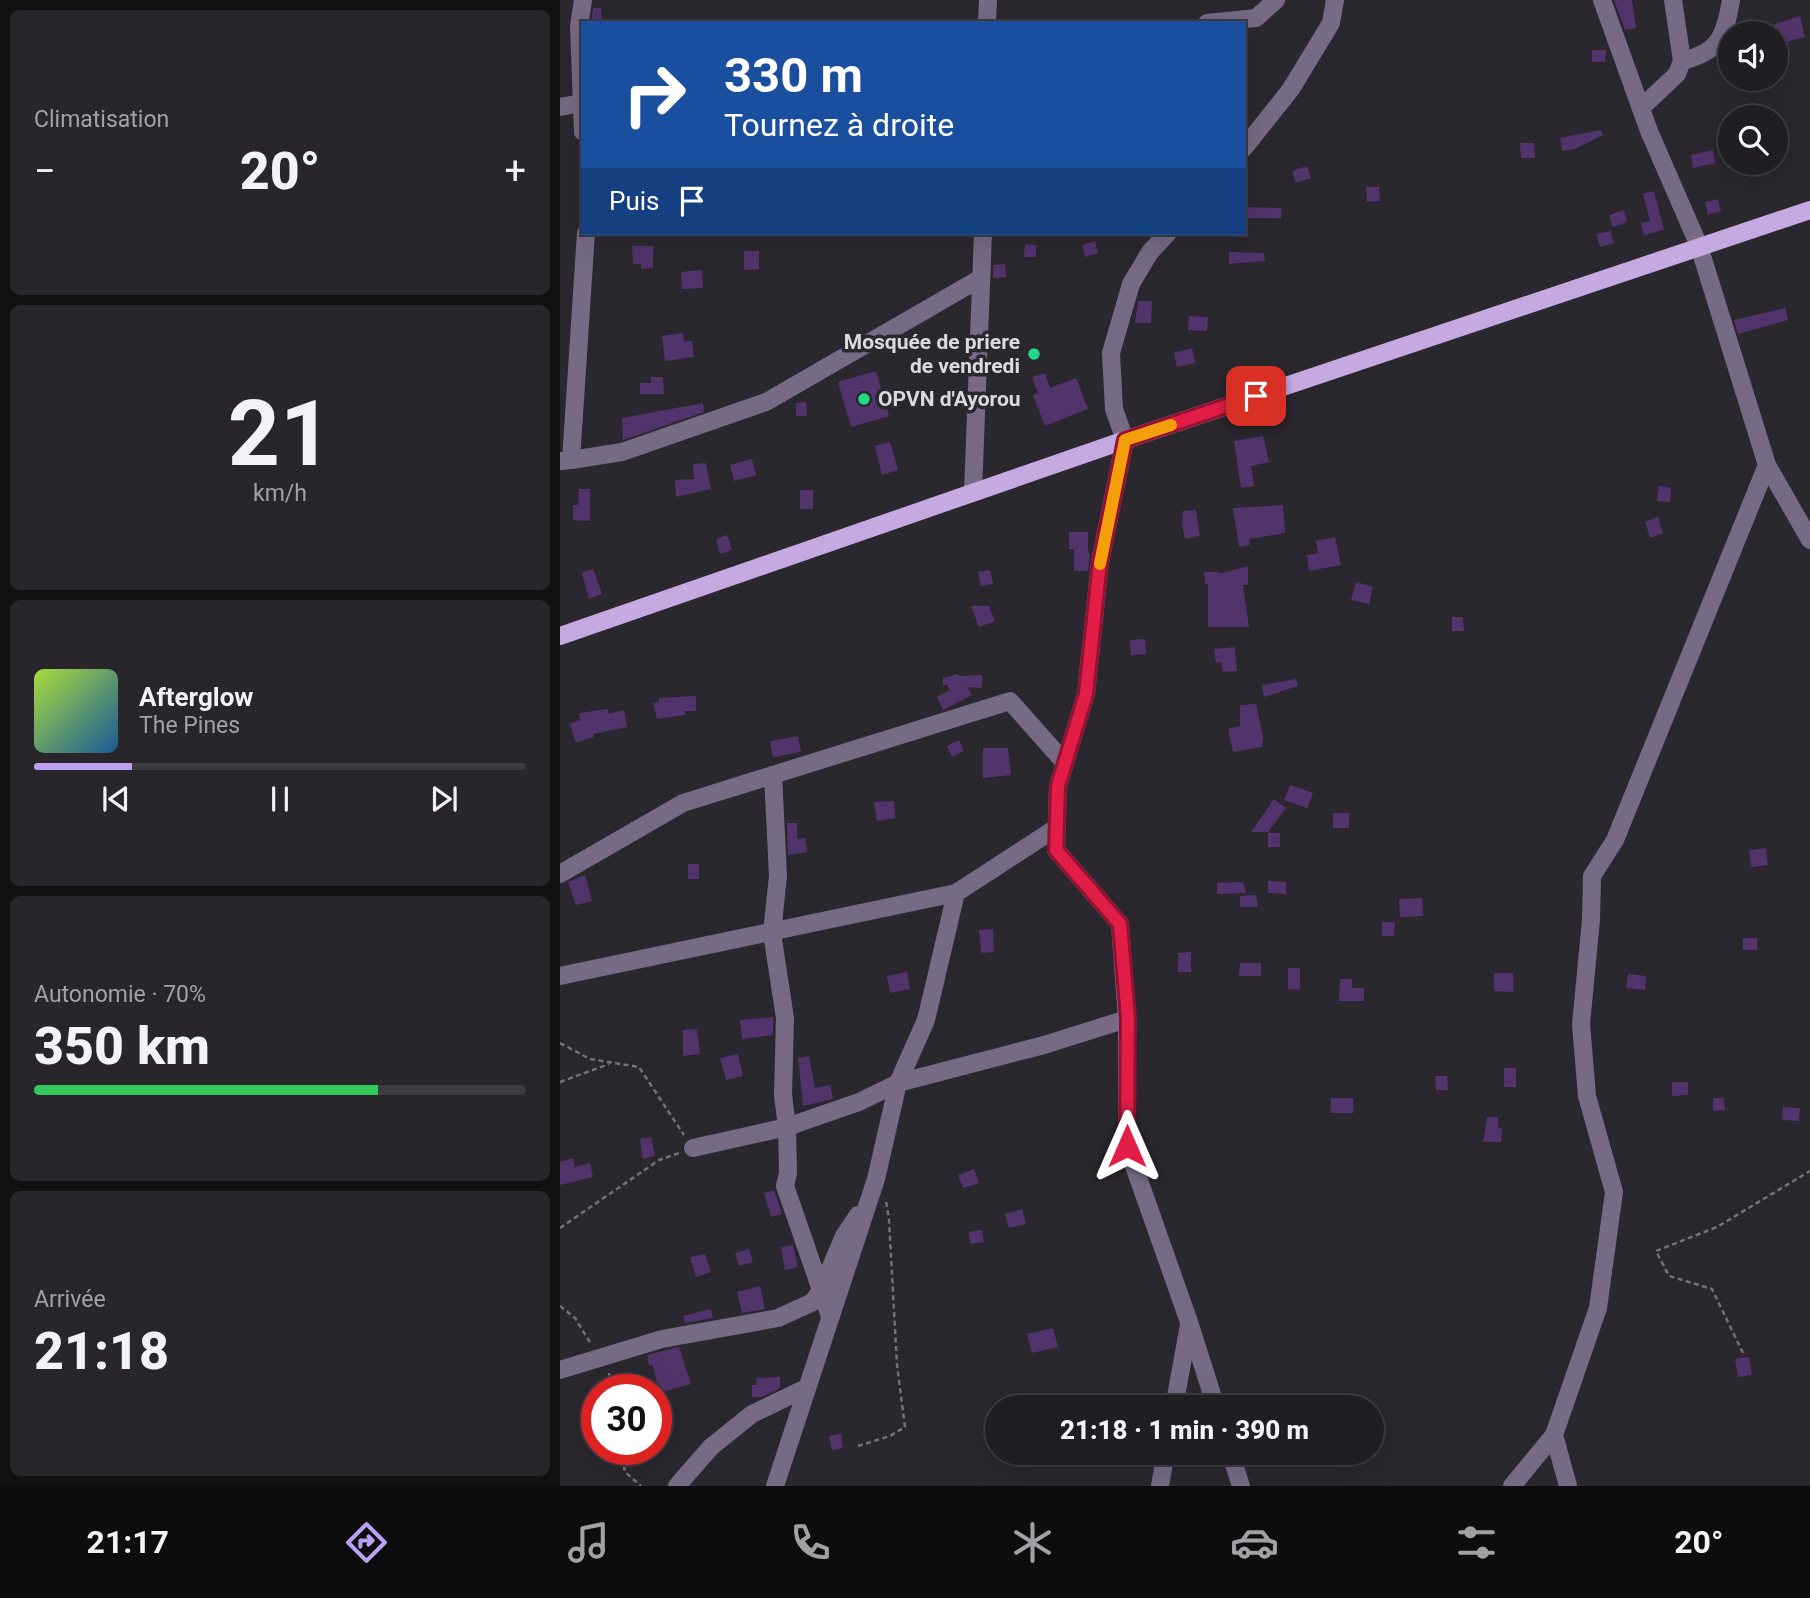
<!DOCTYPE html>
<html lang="fr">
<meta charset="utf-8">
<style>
body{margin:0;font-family:Roboto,sans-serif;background:#28262b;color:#f1f3f6;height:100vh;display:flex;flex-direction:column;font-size:26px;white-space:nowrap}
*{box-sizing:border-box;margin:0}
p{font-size:23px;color:#a2a2a6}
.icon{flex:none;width:38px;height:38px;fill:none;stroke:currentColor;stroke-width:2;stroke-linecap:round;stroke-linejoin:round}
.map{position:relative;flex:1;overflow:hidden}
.panel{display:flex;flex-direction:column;gap:10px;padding:10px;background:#121013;width:560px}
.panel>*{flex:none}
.guide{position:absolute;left:21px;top:21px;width:665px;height:214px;border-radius:0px;box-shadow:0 7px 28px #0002,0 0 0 2px #3d3b41;background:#1a4fa0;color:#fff;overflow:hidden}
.fabs{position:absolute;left:1158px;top:21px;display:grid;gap:14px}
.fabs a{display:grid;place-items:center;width:70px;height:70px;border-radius:50%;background:#201d23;box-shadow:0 7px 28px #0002,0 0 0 2px #3d3b41;font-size:35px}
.speed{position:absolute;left:21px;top:1374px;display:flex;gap:14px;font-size:35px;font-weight:700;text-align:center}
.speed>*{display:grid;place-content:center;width:91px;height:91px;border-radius:50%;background:#201d23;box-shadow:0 7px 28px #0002,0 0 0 2px #3d3b41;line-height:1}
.speed .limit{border:10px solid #d22;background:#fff;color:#111}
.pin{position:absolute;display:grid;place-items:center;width:60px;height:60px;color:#fff;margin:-30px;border-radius:14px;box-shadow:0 4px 10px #0006}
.me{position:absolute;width:77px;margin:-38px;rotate:0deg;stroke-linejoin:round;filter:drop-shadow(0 0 5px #0008)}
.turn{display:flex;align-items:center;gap:24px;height:147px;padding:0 28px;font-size:32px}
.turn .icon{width:91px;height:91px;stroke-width:2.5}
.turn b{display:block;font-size:49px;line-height:60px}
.then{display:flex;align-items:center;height:66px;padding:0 28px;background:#0003;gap:14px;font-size:26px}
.big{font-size:52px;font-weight:800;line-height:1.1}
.panel .tile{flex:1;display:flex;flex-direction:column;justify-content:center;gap:10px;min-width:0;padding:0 24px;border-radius:10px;background:#28262b}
.panel .dial{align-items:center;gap:0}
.dial b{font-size:91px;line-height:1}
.song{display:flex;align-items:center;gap:21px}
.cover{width:84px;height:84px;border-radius:10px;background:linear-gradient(135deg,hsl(80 70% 55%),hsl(210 70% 35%))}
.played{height:7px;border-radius:4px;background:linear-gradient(90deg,#bca0f2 20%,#3d3b41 20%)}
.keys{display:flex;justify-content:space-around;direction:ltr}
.heat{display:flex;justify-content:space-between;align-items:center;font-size:38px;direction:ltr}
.charge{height:10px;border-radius:5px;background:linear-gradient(90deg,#34c759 70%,#3d3b41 0)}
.trip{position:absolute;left:425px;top:1395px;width:399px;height:70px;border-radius:35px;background:#201d23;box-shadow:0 7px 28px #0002,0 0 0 2px #3d3b41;font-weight:800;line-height:70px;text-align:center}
.menu{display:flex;height:112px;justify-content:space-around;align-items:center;background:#0d0c0e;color:#a2a2a6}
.menu .icon{width:49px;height:49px}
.menu .selected{color:#bca0f2}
.menu b{font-size:32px;color:#f1f3f6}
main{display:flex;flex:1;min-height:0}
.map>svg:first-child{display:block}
</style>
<main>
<section class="panel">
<div class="tile"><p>Climatisation</p>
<div class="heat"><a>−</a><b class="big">20°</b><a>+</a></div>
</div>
<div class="tile dial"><b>21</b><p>km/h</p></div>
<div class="tile">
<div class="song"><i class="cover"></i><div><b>Afterglow</b><p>The Pines</p></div></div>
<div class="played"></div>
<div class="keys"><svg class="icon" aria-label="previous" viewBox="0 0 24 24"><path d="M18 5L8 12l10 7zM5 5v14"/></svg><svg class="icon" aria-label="pause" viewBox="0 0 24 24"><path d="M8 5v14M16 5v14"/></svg><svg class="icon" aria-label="next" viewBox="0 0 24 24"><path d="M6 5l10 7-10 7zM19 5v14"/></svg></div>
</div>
<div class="tile"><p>Autonomie · 70%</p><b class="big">350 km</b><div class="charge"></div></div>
<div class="tile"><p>Arrivée</p><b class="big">21:18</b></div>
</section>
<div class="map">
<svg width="1250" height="1486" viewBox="0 0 1250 1486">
<rect width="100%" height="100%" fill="#2b272f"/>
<g fill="#51346b">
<polygon points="1054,0 1072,0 1076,28 1065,30"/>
<polygon points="33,8 41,8 42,23 31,23"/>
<polygon points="1240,16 1245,37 1216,45 1216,33 1195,33 1194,31"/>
<polygon points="1032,50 1046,50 1045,62 1032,62"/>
<polygon points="1041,130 1043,135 1015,149 1002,151 1000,138"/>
<polygon points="960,143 974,143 975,158 961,158"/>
<polygon points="1153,150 1155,163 1133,168 1131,155"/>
<polygon points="747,166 751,178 736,183 732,171"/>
<polygon points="806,187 819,187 820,201 807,202"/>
<polygon points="1094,191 1104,230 1084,235 1081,223 1090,221 1083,194"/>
<polygon points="1158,199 1161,211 1148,215 1145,202"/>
<polygon points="684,207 721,208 721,218 684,218"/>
<polygon points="1064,210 1067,222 1053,227 1049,215"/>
<polygon points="1050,231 1054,243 1040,247 1036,234"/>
<polygon points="535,241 538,253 525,257 522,245"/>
<polygon points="465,244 476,245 476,257 464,257"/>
<polygon points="72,246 93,246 93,268 81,269 81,264 73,264"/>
<polygon points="184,251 199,251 199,269 184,270"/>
<polygon points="669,252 704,253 705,261 669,264"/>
<polygon points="445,264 446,277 433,278 433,265"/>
<polygon points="142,270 143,288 122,289 121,272"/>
<polygon points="578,301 592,301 591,323 575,323"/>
<polygon points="1225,308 1228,320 1178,334 1174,320"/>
<polygon points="629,316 648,317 647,331 628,330"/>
<polygon points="123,333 124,342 132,341 134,357 105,361 102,336"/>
<polygon points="632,348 635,363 617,367 614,353"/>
<polygon points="316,371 329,416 291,427 278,382"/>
<polygon points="485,373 490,388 516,378 528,409 485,426 473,395 478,393 472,377"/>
<polygon points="91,377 103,377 104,394 80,394 80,383 91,383"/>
<polygon points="246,402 247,416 236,416 236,403"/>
<polygon points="143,403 144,412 63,440 62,418"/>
<polygon points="703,436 709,462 691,466 694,486 681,488 674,441"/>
<polygon points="330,442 338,470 322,475 315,446"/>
<polygon points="192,459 196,475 174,481 170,465"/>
<polygon points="146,463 151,489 116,497 115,480 134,479 133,464"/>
<polygon points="1099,486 1111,488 1110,502 1097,501"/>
<polygon points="19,489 30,489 30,521 13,520 13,505 18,505"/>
<rect x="240" y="490" width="13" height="19"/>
<polygon points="723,505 725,533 689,539 690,545 679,547 673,508"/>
<polygon points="636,510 640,536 625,539 622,526 623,511"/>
<polygon points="1098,517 1103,533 1090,538 1085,522"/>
<polygon points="509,532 528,532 528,553 530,553 528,571 514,571 514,549 509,549"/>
<polygon points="167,535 172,550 160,554 156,539"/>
<polygon points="775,537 781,565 749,571 747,555 758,553 756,541"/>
<polygon points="688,566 688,585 683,585 689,627 648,627 648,584 645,584 644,572 659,572 659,574"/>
<polygon points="33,569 42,594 29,599 22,573"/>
<polygon points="430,570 433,584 421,586 418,572"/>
<polygon points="796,582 813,587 809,604 791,600"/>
<polygon points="411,606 429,606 435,621 419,627"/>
<polygon points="892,617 903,617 904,631 892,631"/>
<polygon points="585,639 586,654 571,655 570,640"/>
<polygon points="675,647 677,671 663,672 661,662 656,663 654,649"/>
<polygon points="398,674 399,676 422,675 422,688 407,687 412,695 383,710 377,697 390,690 387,685 383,685 383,678"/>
<polygon points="736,679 738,686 704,697 702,685"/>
<polygon points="136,696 136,711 125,711 125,715 97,719 93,703 99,702 99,698"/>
<polygon points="696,704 703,736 702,747 673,752 668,729 680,726 680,705"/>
<polygon points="48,709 49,714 64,710 67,727 33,734 34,737 16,743 10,724 20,720 19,713"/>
<polygon points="238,736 241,752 213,757 210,741"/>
<polygon points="399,740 404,751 392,757 387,746"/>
<polygon points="423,748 448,748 451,775 423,778"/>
<polygon points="730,785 753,793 747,808 724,800"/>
<polygon points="714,799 726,808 708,832 691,832"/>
<polygon points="334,801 335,818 317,821 314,802"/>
<rect x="773" y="813" width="16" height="15"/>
<polygon points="227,823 237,823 237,839 245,838 247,852 228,855"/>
<rect x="708" y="833" width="12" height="14"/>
<polygon points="1206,848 1208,865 1191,867 1189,850"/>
<rect x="128" y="864" width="11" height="15"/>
<polygon points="25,875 32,901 16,905 8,882"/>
<polygon points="708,881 726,882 726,894 708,893"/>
<polygon points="683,882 686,893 657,894 657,883"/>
<polygon points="696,895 698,907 680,907 680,896"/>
<polygon points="862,898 863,916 840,917 839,899"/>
<polygon points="822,922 835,922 834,936 822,936"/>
<polygon points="433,929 434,952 421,953 419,930"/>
<rect x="1183" y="938" width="14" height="12"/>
<polygon points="631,952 631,972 618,972 618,953"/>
<polygon points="680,963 701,963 701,976 679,976"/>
<polygon points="728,968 740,968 740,990 728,989"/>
<polygon points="347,972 350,989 330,993 327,976"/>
<polygon points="934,973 953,973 953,992 934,991"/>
<polygon points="1068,974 1086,976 1085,990 1066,988"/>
<polygon points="780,979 792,979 792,988 804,988 804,1001 779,1001"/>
<polygon points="213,1017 213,1035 182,1039 180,1020"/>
<polygon points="137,1029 140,1054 123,1056 123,1030"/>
<polygon points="178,1054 183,1076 166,1080 160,1058"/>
<polygon points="249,1056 255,1088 270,1085 273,1099 243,1106 238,1058"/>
<rect x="944" y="1068" width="12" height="19"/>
<polygon points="875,1076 887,1076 888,1090 876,1090"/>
<polygon points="1112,1082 1128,1082 1128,1095 1112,1096"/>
<polygon points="771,1098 793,1098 793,1113 770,1113"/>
<polygon points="1153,1098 1164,1098 1165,1110 1153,1111"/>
<polygon points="1223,1107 1240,1108 1239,1121 1222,1120"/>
<polygon points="927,1117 938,1117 938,1128 942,1128 941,1142 923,1142"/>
<polygon points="91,1137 95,1156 83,1159 80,1139"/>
<polygon points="13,1158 15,1167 30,1163 33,1177 0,1185 0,1162"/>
<polygon points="414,1169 419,1183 403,1188 398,1175"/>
<polygon points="214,1190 222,1214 211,1217 204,1193"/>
<polygon points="462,1209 466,1224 449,1228 445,1214"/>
<polygon points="422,1230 424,1242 410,1244 409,1232"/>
<polygon points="233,1245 238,1267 225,1270 221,1247"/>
<polygon points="189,1249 193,1262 179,1266 175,1253"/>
<polygon points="145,1254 151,1272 136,1277 130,1257"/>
<polygon points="200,1286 205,1309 182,1313 177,1292"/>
<polygon points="151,1309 153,1318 125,1323 123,1316"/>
<polygon points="493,1328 498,1347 472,1353 467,1334"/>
<polygon points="119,1347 131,1384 99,1393 93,1365 89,1366 87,1355"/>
<polygon points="1189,1357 1192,1375 1178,1377 1175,1359"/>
<polygon points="220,1377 220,1388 202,1397 192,1397 192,1385 197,1385 196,1378"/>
<polygon points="281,1434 283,1448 272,1450 269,1436"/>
</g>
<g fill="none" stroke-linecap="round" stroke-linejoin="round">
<g stroke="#747178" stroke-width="2.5" stroke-dasharray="5 3.5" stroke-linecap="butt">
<polyline points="0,1043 30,1059 79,1067 124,1135"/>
<polyline points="0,1082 49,1064"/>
<polyline points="0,1228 99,1160 119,1153"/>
<polyline points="0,1306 15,1318 31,1344"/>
<polyline points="1183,1353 1152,1289 1109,1276 1096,1251 1157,1227 1250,1171"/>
<polyline points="49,1373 51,1390"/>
<polyline points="298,1446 330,1436 345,1427 337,1365 329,1220 326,1201"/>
<polyline points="61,1449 65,1472 81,1486"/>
</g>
<g stroke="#766a84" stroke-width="18">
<polyline points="1042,0 1089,131 1139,246 1207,465 1250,540"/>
<polyline points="427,23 428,0"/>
<polyline points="647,23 696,18 716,0"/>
<path d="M1122 61C1160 52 1165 35 1171 0"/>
<polyline points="0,107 22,103"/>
<polyline points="1081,108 1117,74 1122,61 1113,0"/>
<polyline points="23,132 19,26 23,0"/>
<polyline points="684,148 731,89 771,23 775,0"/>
<polyline points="608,233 590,252 571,284 551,353 554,409 565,440 540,562 526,694 498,786 496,850 560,924 567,1019 567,1146 629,1322 656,1407"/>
<polyline points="11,460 62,452 206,402 421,278"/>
<polyline points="0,461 11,460 26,233"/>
<polyline points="413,492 423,233"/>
<polyline points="213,775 218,876 212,933 225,1018 223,1095 227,1127 228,1173 225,1186 270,1316"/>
<polyline points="0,874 123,803 450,701 505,763"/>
<polyline points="0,976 396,893"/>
<polyline points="133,1148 227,1127 299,1102 338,1083 484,1045 567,1019"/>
<polyline points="0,1370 102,1339 218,1318 253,1302 261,1290 284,1236 298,1215"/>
<polyline points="614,1407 629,1325"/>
<polyline points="670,1452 681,1486"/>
<polyline points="117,1486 151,1447 192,1414 246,1388"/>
<polyline points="215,1486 316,1179 338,1083 366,1020 396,893 496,828"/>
<polyline points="600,1486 606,1452"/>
<polyline points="952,1486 994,1435"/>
<polyline points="1008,1486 994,1435 1038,1308 1054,1192 1027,1096 1021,1024 1031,920 1032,876 1055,840 1207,465"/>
</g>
<polyline stroke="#c5aae1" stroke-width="18" points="0,636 565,440 1250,210"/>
</g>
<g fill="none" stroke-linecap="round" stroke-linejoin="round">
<defs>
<polyline id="route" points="567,1146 568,1018 560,924 496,850 498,786 526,694 540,562 565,440 696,396"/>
</defs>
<use href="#route" stroke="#92132f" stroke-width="18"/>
<use href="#route" stroke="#e11d48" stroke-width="12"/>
<polyline stroke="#f59e0b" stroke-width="12" points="540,564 565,440 611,425"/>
</g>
<g fill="#23d886" stroke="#2b272f" stroke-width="2.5">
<circle cx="474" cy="354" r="7"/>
<circle cx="304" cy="399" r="7"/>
</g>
<g text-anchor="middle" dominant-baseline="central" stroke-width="7" stroke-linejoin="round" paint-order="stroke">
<g font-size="21" font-weight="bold" fill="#dcdadf" stroke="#2b272f" text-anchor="end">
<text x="460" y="342">Mosquée de priere<tspan x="460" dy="24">de vendredi</tspan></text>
<text x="318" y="399" text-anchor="start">OPVN d'Ayorou</text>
</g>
</g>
</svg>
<div class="fabs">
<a><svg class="icon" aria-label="sound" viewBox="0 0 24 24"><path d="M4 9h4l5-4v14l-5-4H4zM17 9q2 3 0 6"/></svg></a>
<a><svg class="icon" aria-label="search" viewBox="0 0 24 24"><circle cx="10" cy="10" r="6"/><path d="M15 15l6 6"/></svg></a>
</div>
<div class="speed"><div class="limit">30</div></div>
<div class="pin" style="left:696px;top:396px;background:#d93025"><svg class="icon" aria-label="arrive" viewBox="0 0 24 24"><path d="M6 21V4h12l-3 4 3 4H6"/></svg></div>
<svg class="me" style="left:567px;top:1146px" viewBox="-20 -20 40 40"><path d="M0-17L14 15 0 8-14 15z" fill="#e11d48" stroke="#fff" stroke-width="4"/></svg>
<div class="trip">21:18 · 1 min · 390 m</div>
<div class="guide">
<div class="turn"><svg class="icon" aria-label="right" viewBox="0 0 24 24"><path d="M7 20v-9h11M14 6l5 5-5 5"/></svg><div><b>330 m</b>Tournez à droite</div></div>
<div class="then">Puis<svg class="icon" aria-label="arrive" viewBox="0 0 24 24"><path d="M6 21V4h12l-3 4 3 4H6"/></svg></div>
</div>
</div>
</main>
<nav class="menu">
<b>21:17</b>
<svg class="icon selected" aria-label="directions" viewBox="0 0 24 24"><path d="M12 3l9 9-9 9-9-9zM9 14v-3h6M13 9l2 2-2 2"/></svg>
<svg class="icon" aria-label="music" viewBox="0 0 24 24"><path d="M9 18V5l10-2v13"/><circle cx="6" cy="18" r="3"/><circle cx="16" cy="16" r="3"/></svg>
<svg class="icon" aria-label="phone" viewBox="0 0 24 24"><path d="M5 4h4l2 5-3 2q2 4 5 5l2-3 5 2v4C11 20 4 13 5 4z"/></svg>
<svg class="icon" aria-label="climate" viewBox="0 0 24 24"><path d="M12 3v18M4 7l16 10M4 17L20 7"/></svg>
<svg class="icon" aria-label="car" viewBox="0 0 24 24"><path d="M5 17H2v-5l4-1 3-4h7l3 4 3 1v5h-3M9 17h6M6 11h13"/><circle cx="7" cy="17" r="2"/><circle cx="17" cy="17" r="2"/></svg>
<svg class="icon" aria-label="filters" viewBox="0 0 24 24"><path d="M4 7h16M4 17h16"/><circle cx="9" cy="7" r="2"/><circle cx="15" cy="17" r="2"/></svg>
<b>20°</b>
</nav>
